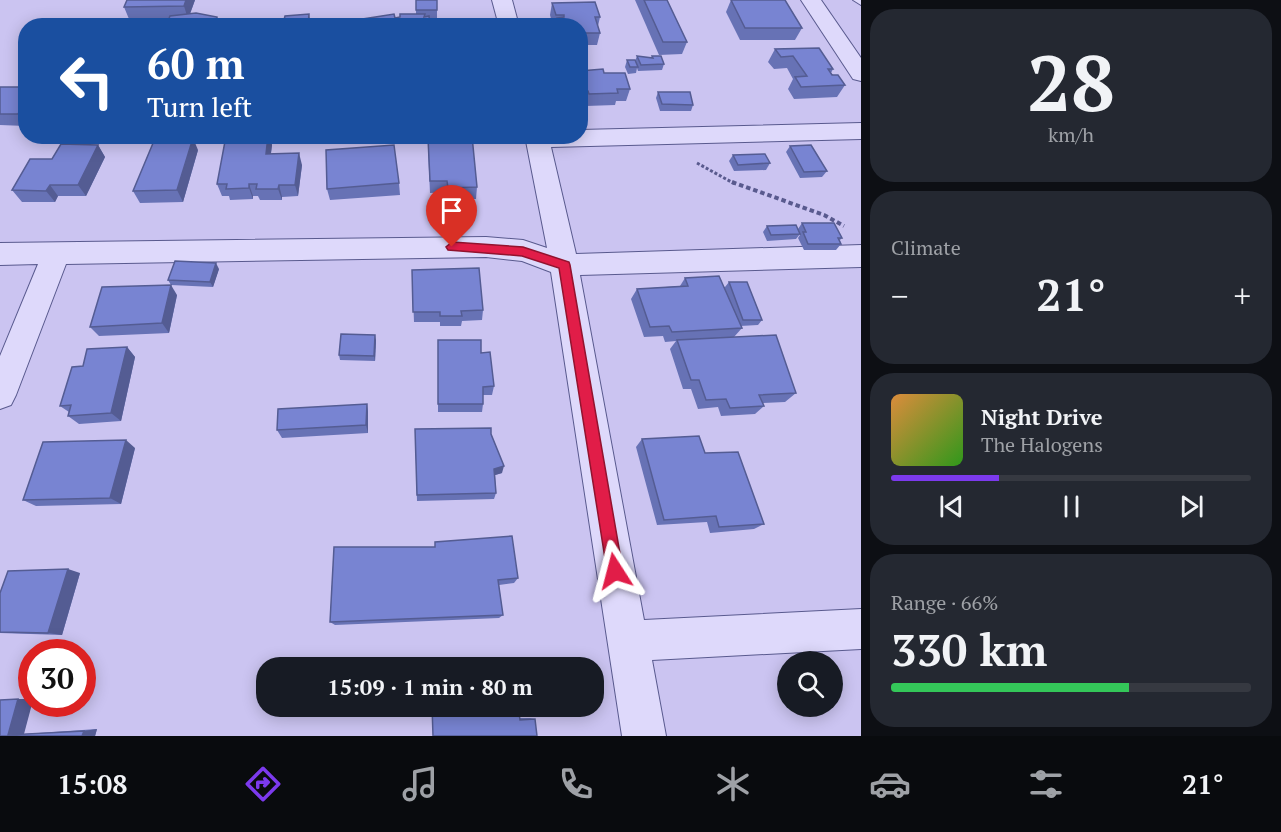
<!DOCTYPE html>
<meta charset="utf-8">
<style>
body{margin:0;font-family:"PT Serif",serif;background:#242831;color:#f1f3f6;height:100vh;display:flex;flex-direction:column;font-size:22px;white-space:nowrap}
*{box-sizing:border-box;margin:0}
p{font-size:20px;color:#9ea1a6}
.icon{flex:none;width:33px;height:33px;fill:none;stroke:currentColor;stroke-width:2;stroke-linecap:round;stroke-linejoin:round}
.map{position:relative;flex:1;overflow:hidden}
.drawer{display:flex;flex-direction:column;gap:9px;padding:9px;background:#0d0f14;width:420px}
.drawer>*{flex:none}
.top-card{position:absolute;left:18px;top:18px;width:570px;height:126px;border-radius:24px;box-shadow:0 3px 15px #0003;background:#1a4fa0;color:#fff;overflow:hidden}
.controls{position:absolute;left:777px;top:651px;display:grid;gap:12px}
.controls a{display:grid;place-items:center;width:66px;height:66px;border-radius:50%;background:#171b24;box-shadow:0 3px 15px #0003;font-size:30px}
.speed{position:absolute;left:18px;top:639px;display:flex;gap:12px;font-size:30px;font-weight:700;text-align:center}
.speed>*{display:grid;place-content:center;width:78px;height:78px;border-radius:50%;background:#171b24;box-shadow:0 3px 15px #0003;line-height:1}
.speed .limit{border:9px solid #d22;background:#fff;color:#111}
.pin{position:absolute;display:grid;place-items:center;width:51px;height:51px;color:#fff;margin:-62px -26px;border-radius:50% 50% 50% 0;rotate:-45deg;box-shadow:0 0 6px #0007}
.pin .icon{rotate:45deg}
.me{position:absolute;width:66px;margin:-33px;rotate:351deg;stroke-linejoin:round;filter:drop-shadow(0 0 4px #0008)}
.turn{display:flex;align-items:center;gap:21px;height:126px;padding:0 30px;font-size:27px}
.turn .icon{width:78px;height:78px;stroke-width:2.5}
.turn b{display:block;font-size:42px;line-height:51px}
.big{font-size:45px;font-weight:600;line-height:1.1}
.drawer .card{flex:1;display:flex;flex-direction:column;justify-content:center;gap:9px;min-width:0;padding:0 21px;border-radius:24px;background:#242831}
.drawer .dial{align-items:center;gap:0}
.dial b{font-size:78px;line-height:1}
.song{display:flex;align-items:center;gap:18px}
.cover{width:72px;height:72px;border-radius:9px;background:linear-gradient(135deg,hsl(30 70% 55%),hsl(110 70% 35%))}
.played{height:6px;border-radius:3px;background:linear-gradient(90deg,#7c3aed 30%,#363941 30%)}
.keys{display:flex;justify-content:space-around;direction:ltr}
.heat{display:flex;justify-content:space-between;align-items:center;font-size:33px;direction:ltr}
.charge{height:9px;border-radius:4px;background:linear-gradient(90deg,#34c759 66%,#363941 0)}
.trip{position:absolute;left:256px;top:657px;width:348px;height:60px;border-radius:24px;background:#171b24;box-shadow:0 3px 15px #0003;font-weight:600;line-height:60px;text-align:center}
.tab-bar{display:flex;height:96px;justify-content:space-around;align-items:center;background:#090b0e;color:#9ea1a6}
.tab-bar .icon{width:42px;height:42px}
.tab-bar .active{color:#7c3aed}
.tab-bar b{font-size:27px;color:#f1f3f6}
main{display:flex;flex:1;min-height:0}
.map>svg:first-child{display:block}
</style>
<main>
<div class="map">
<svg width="861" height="736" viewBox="0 0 861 736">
<rect width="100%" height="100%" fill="#cbc4f1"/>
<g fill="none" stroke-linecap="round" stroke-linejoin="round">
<defs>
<polygon id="service" points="853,0 861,0 861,5"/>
<g id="minor">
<polygon points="492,0 512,0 519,26 499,26"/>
<polygon points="801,0 821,0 861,58 861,81 853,79"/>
<polygon points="861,123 861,139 551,147 576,254 861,245 861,267 580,275 644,620 861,609 861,649 652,660 666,736 622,736 551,272 522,261 486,257 66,264 16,395 11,405 0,409 0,356 38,264 0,265 0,243 486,237 523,240 547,248 525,136 580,136 580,130"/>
</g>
</defs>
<use href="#service" stroke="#595a8e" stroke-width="2"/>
<use href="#minor" stroke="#595a8e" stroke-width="2"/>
<polyline stroke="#595a8e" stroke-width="3" stroke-dasharray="3 2" stroke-linecap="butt" points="697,163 735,184"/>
<polyline stroke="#595a8e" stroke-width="4" stroke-dasharray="4.5 3" stroke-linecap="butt" points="732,182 824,215 844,226"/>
<use href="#service" fill="#ded9fb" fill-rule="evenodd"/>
<use href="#minor" fill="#ded9fb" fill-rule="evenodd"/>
</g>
<g fill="#6772b5">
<polygon points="127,0 195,0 190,14 217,17 220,26 166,26 169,19 129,19 124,7"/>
<polygon points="416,0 437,0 437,22 430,22 395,18 416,14"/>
<polygon points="635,0 667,0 687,42 682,54 659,55"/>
<polygon points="731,0 802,28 795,40 740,40 726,12"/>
<polygon points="552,3 600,17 598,26 600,33 597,45 580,45 580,26 553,26 550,15"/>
<polygon points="775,49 833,69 831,73 845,85 837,97 794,99 788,89 793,79 787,68 774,69 768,62"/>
<polygon points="637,56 651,58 652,56 664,64 662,70 638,71 637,68 636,73 628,74 625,67 627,60 635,61"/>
<polygon points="580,71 604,73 630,89 626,101 616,101 615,105 586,106 585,103 580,103"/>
<polygon points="0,87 26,87 26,126 0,125"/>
<polygon points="658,92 693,105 691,111 660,111 656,98"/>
<polygon points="226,136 269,136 272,145 271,154 302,165 298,196 282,197 282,200 260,200 258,196 253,196 253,199 230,200 229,196 222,196 217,184"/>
<polygon points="98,145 105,157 86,196 58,196 55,202 22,202 12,190 52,159"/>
<polygon points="790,146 827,171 822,177 800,178 786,152"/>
<polygon points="198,150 183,202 140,203 133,191"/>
<polygon points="428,150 477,187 476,199 447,199 447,192 430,193"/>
<polygon points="733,155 770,163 766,170 734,171 729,161"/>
<polygon points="399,183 400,195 330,200 327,189"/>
<polygon points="802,223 842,238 840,240 841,244 836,250 804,250 798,238 800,235 800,234 796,239 767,241 763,232 767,226 798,229"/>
<polygon points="219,269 213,287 171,285 168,280"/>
<polygon points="412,270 483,310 482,320 462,321 461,326 440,326 440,322 414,322"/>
<polygon points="685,278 725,287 729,282 762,320 758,325 740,326 742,328 734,337 796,393 785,402 763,403 764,406 755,414 721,416 718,407 698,409 691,389 683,389 670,349 676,341 665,342 663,336 644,337 631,299 637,289 680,286"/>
<polygon points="177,295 169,333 99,336 90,327"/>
<polygon points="376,340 375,361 340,360 339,355"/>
<polygon points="438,340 481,353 494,386 492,395 483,395 483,404 482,412 438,412"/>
<polygon points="127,347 135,357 121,421 79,424 68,416 69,412 60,406 83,366"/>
<polygon points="367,404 368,412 368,433 282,438 277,430"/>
<polygon points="415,429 491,434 502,473 495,475 496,493 494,499 417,501"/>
<polygon points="642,439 705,453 764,524 754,529 710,533 707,522 657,525 636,447"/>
<polygon points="135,448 121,504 36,506 23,500"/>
<polygon points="334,547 518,578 514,583 499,585 503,615 499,618 335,625 330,622"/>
<polygon points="80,573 62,635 0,633 0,593"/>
<polygon points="520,718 530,718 535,719 433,736"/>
<polygon points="97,729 95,736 0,736 24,734"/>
</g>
<g fill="#545c93">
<polygon points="186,0 195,0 188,19 184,6"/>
<polygon points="309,14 311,26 308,26"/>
<polygon points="217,17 220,26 215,26"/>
<polygon points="26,101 26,124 18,114"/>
<polygon points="268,136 269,136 272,145 269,166 266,154"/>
<polygon points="193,138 198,150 183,202 177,190"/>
<polygon points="98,145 105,157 86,196 78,185"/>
<polygon points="299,153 302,165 298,196 295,185"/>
<polygon points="249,184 253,196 253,199 249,188"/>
<polygon points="50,185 58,196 55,202 46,191"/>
<polygon points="279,185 282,197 282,200 278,189"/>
<polygon points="216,263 219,269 213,287 210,282"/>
<polygon points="171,285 177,295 169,333 162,323"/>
<polygon points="375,335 376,340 375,361 374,356"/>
<polygon points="127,347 135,357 121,421 111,413"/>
<polygon points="367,404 368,412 368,433 366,425"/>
<polygon points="126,440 135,448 121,504 110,498"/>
<polygon points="504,466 502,473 492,476 494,469"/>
<polygon points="68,569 80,573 62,635 48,633"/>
<polygon points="18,699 32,699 32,704 24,734 8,735"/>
<polygon points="97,729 95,736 82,736 84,731"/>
</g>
<g fill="#7884d2" stroke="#545c93" stroke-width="1.5">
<polygon points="127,0 186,0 184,6 124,7"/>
<rect x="416" y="0" width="21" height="10"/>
<polygon points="644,0 667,0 687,42 663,42"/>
<polygon points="731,0 785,0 802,28 745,28"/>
<polygon points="595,2 600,17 595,17 600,33 580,33 580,26 559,26 557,18 564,17 564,15 556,15 552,3"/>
<polygon points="196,13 217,17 215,26 166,26 170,16"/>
<polygon points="309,14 308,26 247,26 247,23 284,20 285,16"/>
<polygon points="394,14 395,18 400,17 400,14 425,14 424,17 429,16 430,26 363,26 363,19"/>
<polygon points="819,48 833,69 828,69 832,75 838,75 845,85 801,87 795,77 807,76 793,56 781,57 775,49"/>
<polygon points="637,56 653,58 652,56 661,56 664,64 641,65"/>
<polygon points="627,60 635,60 638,67 630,67"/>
<polygon points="603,69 604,73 625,73 630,89 617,89 618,93 589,94 588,91 580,91 580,71"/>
<polygon points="0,87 26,87 26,101 18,114 0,114"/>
<polygon points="658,92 690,92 693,105 662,104"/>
<polygon points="156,136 193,138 177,190 133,191"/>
<polygon points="226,136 268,136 266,154 299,153 295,185 279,185 278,189 256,189 257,184 249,184 249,188 226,189 227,184 217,184"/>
<polygon points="444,136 472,136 477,187 448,188 447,181 430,181 428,138 444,138"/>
<polygon points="61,144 98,145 78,185 50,185 46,191 12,190 30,159 52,159"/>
<polygon points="394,145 399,183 327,189 326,150"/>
<polygon points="811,145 827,171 804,172 790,146"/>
<polygon points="765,154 770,163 738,165 733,155"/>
<polygon points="802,223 834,223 842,238 838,238 841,244 808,244 803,232 806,232"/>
<polygon points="796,225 800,234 771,235 767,226"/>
<polygon points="175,261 216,263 210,282 168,280"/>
<polygon points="479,268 483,310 461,311 462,316 440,316 440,312 413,312 412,270"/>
<polygon points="719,276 742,328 672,332 669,326 650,327 637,289 688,286 685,278"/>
<polygon points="729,282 747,282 762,320 743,320"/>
<polygon points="171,285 162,323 90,327 102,287"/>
<polygon points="341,334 375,335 374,356 339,355"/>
<polygon points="776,335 796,393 759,395 764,406 730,408 726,399 706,400 699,380 691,380 677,340"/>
<polygon points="438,340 481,340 481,353 490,352 494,386 483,387 483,404 438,404"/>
<polygon points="127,347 111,413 68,416 71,405 60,406 72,367 83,366 87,349"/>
<polygon points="367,404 366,425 277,430 278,409"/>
<polygon points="491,428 491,434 504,466 494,469 496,493 417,495 415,429"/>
<polygon points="699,436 705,453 738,452 764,524 719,527 716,516 664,520 642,439"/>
<polygon points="126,440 110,498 23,500 43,442"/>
<polygon points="512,536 518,578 498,580 503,615 330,622 334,547 435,547 435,542"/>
<polygon points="68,569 48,633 0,632 0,593 8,571"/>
<polygon points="18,699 8,735 84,731 82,736 0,736 0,700"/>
<polygon points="432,706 518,706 520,720 535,719 537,736 433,736"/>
</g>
<polygon fill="#e11d48" stroke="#92132f" stroke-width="1.5" points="452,242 523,247 569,262 570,265 623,571 621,577 615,579 609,577 607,571 559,268 522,256 448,250 446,247"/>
</svg>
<div class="controls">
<a><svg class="icon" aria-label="search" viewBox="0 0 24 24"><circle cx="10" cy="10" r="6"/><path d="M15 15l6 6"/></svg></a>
</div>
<div class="speed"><div class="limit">30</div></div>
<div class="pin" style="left:452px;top:247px;background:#d93025"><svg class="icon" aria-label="arrive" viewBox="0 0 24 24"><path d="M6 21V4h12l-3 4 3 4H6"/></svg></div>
<svg class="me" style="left:615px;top:571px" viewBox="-20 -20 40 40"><path d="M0-17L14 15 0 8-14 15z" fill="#e11d48" stroke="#fff" stroke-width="4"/></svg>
<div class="trip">15:09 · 1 min · 80 m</div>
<div class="top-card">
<div class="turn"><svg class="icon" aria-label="left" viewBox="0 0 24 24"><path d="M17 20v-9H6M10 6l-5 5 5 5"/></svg><div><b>60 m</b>Turn left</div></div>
</div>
</div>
<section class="drawer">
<div class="card dial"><b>28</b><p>km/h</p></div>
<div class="card"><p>Climate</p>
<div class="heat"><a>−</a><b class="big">21°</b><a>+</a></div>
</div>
<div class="card">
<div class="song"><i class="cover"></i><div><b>Night Drive</b><p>The Halogens</p></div></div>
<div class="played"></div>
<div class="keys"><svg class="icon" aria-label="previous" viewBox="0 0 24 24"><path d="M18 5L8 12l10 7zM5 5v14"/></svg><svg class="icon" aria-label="pause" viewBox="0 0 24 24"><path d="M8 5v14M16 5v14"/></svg><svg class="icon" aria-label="next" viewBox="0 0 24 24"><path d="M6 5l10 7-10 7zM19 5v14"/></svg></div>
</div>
<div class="card"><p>Range · 66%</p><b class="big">330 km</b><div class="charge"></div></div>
</section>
</main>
<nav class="tab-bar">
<b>15:08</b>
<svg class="icon active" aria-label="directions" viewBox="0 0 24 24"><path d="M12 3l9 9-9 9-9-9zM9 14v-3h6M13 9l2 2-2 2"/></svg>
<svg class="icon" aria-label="music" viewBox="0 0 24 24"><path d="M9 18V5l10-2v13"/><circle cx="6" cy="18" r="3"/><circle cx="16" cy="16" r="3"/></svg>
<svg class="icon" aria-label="phone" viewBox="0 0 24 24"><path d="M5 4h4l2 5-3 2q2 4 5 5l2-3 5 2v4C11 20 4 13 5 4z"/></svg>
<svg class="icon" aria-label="climate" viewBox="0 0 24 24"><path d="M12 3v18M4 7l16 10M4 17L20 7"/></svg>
<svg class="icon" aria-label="car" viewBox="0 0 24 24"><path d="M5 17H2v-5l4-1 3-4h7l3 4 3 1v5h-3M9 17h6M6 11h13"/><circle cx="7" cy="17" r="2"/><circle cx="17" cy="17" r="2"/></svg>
<svg class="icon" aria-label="filters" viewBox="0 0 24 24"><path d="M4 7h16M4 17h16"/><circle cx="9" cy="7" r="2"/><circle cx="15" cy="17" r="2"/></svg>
<b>21°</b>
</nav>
